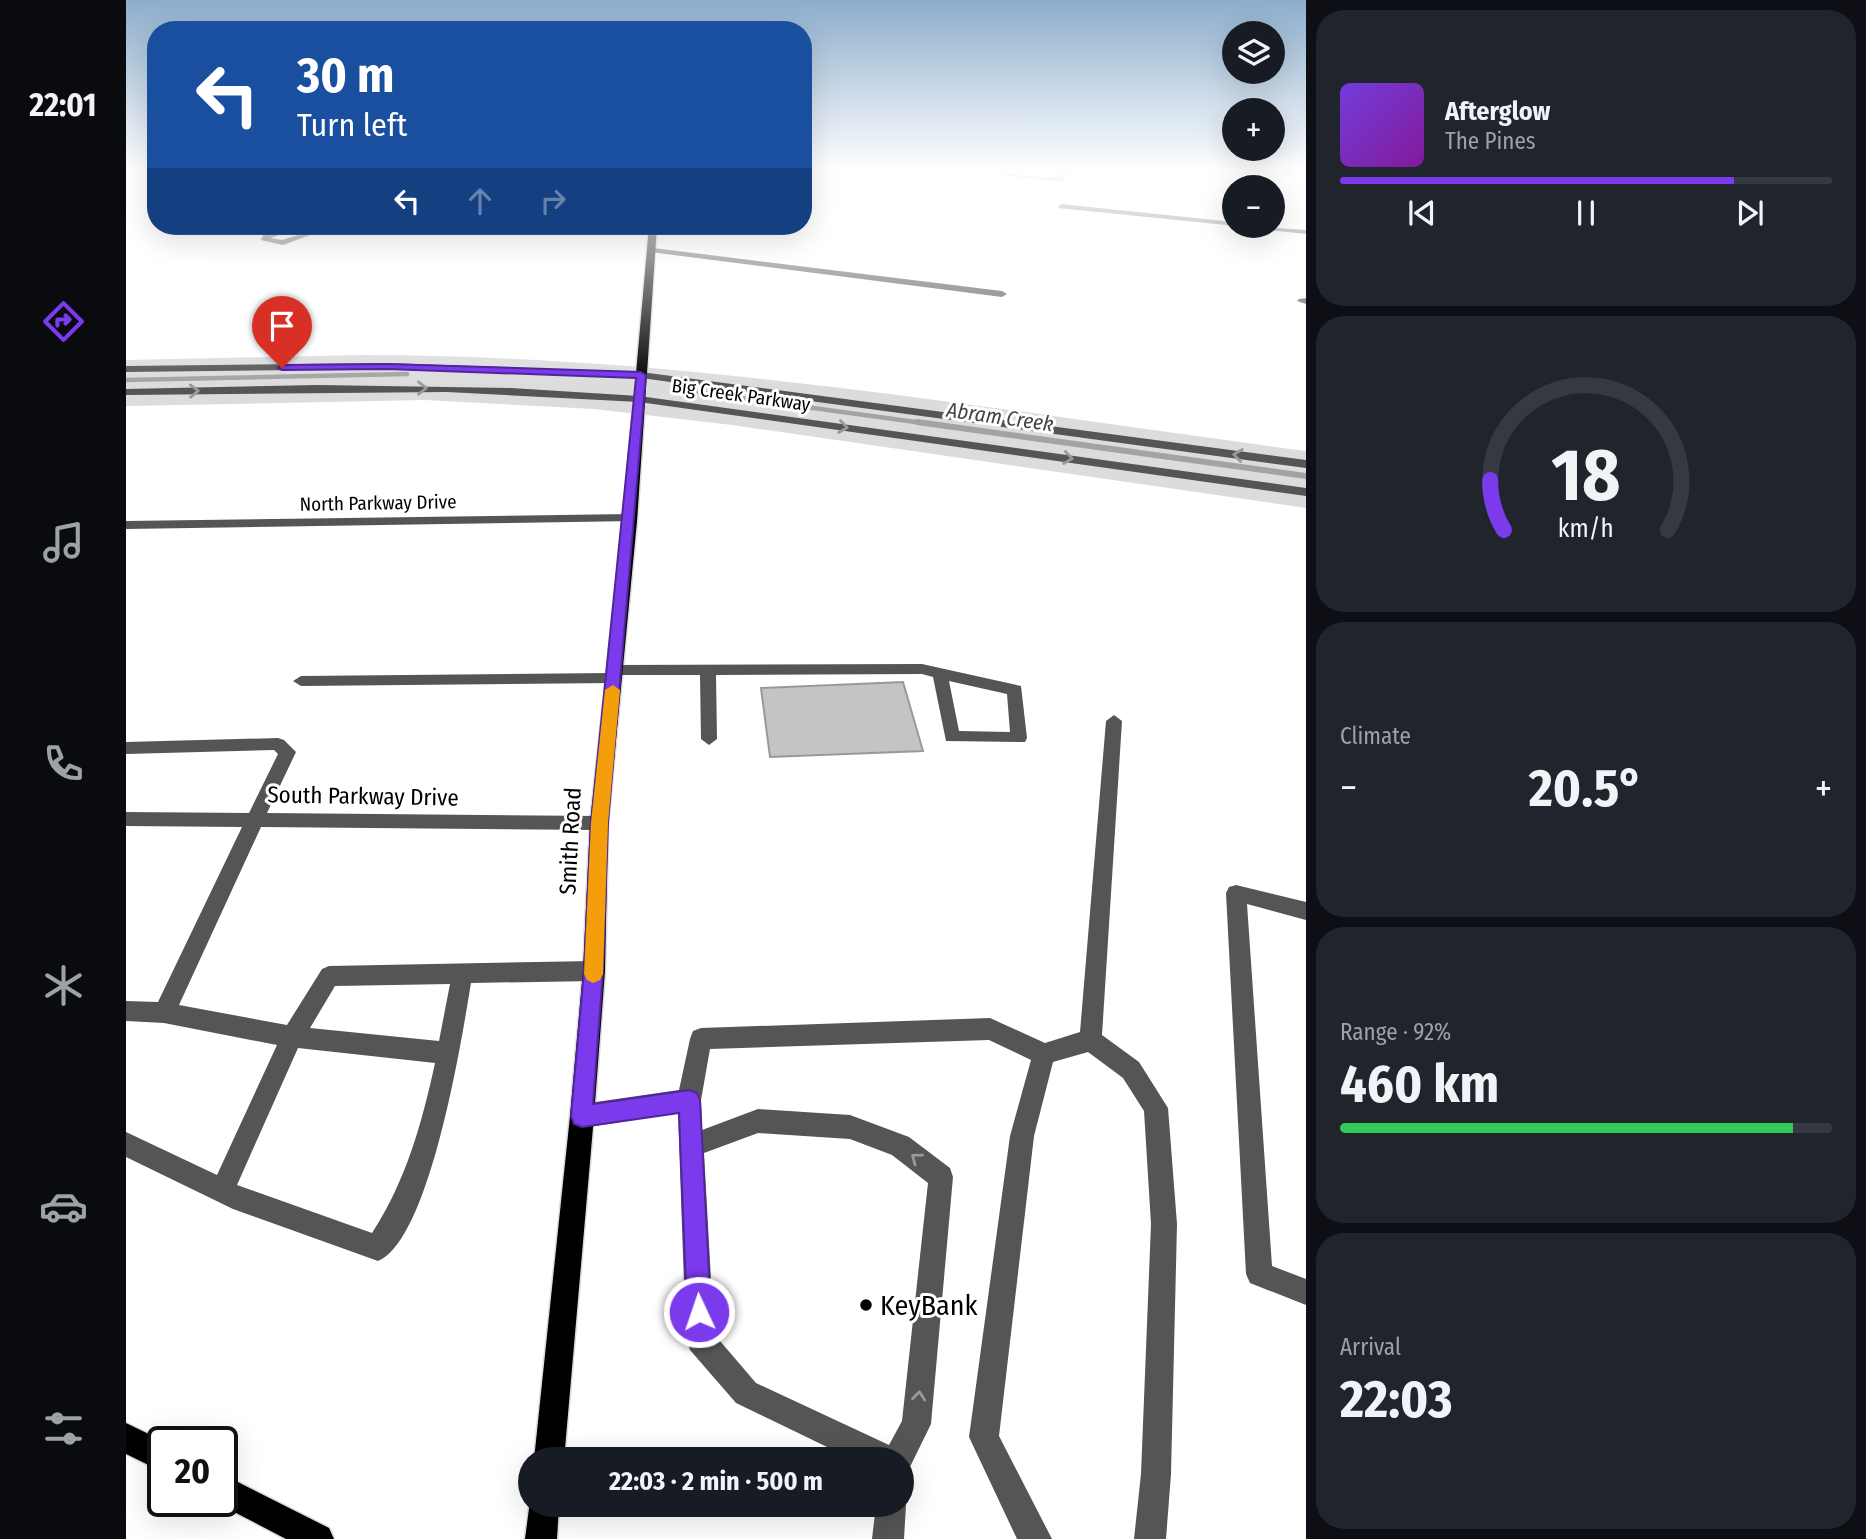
<!DOCTYPE html>
<meta charset="utf-8">
<style>
body{margin:0;font-family:"Fira Sans Condensed",sans-serif;background:#20242c;color:#f1f3f6;height:100vh;display:flex;flex-direction:column;font-size:26px;white-space:nowrap}
*{box-sizing:border-box;margin:0}
p{font-size:23px;color:#9ea1a6}
.icon{flex:none;width:38px;height:38px;fill:none;stroke:currentColor;stroke-width:2;stroke-linecap:round;stroke-linejoin:round}
.map{position:relative;flex:1;overflow:hidden}
.side{display:flex;flex-direction:column;gap:10px;padding:10px;background:#0d0f14;width:560px}
.side>*{flex:none}
.banner{position:absolute;left:21px;top:21px;width:665px;height:214px;border-radius:28px;box-shadow:0 7px 28px #0002;background:#1a4fa0;color:#fff;overflow:hidden}
.controls{position:absolute;left:1096px;top:21px;display:grid;gap:14px}
.controls a{display:grid;place-items:center;width:63px;height:63px;border-radius:50%;background:#171b24;box-shadow:0 7px 28px #0002;font-size:35px}
.speed{position:absolute;left:21px;top:1426px;display:flex;gap:14px;font-size:35px;font-weight:700;text-align:center}
.speed>*{display:grid;place-content:center;width:91px;height:91px;border-radius:50%;background:#171b24;box-shadow:0 7px 28px #0002;line-height:1}
.speed .limit{border:4px solid #111;border-radius:10px;background:#fff;color:#111}
.pin{position:absolute;display:grid;place-items:center;width:60px;height:60px;color:#fff;margin:-72px -30px;border-radius:50% 50% 50% 0;rotate:-45deg;box-shadow:0 0 7px #0007}
.pin .icon{rotate:45deg}
.me{position:absolute;width:77px;margin:-38px;rotate:357deg;stroke-linejoin:round;filter:drop-shadow(0 0 5px #0008)}
.turn{display:flex;align-items:center;gap:24px;height:147px;padding:0 35px;font-size:32px}
.turn .icon{width:91px;height:91px;stroke-width:2.5}
.turn b{display:block;font-size:49px;line-height:60px}
.lanes{display:flex;align-items:center;height:66px;padding:0 35px;background:#0003;justify-content:center;gap:35px;direction:ltr}
.lanes .off{opacity:.35}
.big{font-size:52px;font-weight:700;line-height:1.1}
.side .card{flex:1;display:flex;flex-direction:column;justify-content:center;gap:10px;min-width:0;padding:0 24px;border-radius:28px;background:#20242c}
.side .dial{align-items:center;gap:0}
.dial svg{height:182px;overflow:visible;fill:none;stroke:#363941;stroke-width:7;stroke-linecap:round;text-anchor:middle}
.dial text{fill:#f1f3f6;stroke:none}
.song{display:flex;align-items:center;gap:21px}
.cover{width:84px;height:84px;border-radius:10px;background:linear-gradient(135deg,hsl(260 70% 55%),hsl(290 70% 35%))}
.played{height:7px;border-radius:4px;background:linear-gradient(90deg,#7c3aed 80%,#363941 80%)}
.keys{display:flex;justify-content:space-around;direction:ltr}
.heat{display:flex;justify-content:space-between;align-items:center;font-size:38px;direction:ltr}
.charge{height:10px;border-radius:5px;background:linear-gradient(90deg,#34c759 92%,#363941 0)}
.trip{position:absolute;left:392px;top:1447px;width:396px;height:70px;border-radius:35px;background:#171b24;box-shadow:0 7px 28px #0002;font-weight:700;line-height:70px;text-align:center}
main{display:flex;flex:1;min-height:0}
.dock{display:flex;flex-direction:column;width:126px;justify-content:space-around;align-items:center;background:#090b0e;color:#9ea1a6}
.dock .icon{width:49px;height:49px}
.dock .active{color:#7c3aed}
.dock b{font-size:32px;color:#f1f3f6}
.map>svg:first-child{display:block}
</style>
<main>
<nav class="dock">
<b>22:01</b>
<svg class="icon active" aria-label="directions" viewBox="0 0 24 24"><path d="M12 3l9 9-9 9-9-9zM9 14v-3h6M13 9l2 2-2 2"/></svg>
<svg class="icon" aria-label="music" viewBox="0 0 24 24"><path d="M9 18V5l10-2v13"/><circle cx="6" cy="18" r="3"/><circle cx="16" cy="16" r="3"/></svg>
<svg class="icon" aria-label="phone" viewBox="0 0 24 24"><path d="M5 4h4l2 5-3 2q2 4 5 5l2-3 5 2v4C11 20 4 13 5 4z"/></svg>
<svg class="icon" aria-label="climate" viewBox="0 0 24 24"><path d="M12 3v18M4 7l16 10M4 17L20 7"/></svg>
<svg class="icon" aria-label="car" viewBox="0 0 24 24"><path d="M5 17H2v-5l4-1 3-4h7l3 4 3 1v5h-3M9 17h6M6 11h13"/><circle cx="7" cy="17" r="2"/><circle cx="17" cy="17" r="2"/></svg>
<svg class="icon" aria-label="filters" viewBox="0 0 24 24"><path d="M4 7h16M4 17h16"/><circle cx="9" cy="7" r="2"/><circle cx="15" cy="17" r="2"/></svg>
</nav>
<div class="map">
<svg width="1180" height="1539" viewBox="0 0 1180 1539">
<rect width="100%" height="100%" fill="#fff"/>
<path fill="#dcdcdc" d="M236 355C553 355 866 409 1180 451V508L606 425 468 409 299 400 0 406V360Z"/>
<g fill="none" stroke-linecap="round" stroke-linejoin="round">
<g stroke="#a3a3a3" stroke-width="4.5">
<polyline points="0,380 281,374"/>
<polyline points="564,391 804,424"/>
</g>
<polyline stroke="#a3a3a3" stroke-width="6" points="791,422 1180,476"/>
</g>
<polygon fill="#c4c4c4" stroke="#999" stroke-width="2" points="777,682 797,751 644,757 635,688"/>
<g fill="none" stroke-linecap="round" stroke-linejoin="round">
<defs>
<g id="major">
<polygon points="523,226 531,226 511,521 482,823 479,971 468,1116 438,1460 408,1460 444,1116 457,971 464,823 497,521"/>
<polygon points="0,1423 39,1442 37,1472 0,1454"/>
<polygon points="96,1474 203,1528 208,1539 160,1539 89,1502 96,1502"/>
<polygon points="404,1501 404,1505 433,1505 431,1539 399,1539"/>
</g>
</defs>
<use href="#major" stroke="#dbdbdb" stroke-width="3"/>
<g fill="#555" fill-rule="evenodd">
<polygon points="842,171 934,178 937,171 943,171 936,182"/>
<polygon points="1140,171 1179,171 1162,176"/>
<polygon points="935,204 1108,222 1110,226 932,208"/>
<polygon points="1120,226 1180,230 1180,234 1124,228"/>
<path d="M162 228 179 229 184 235 157 245 135 240 138 233ZM162 232 175 234 156 240 144 238Z"/>
<polygon points="527,248 876,291 881,294 876,297 524,252"/>
<polygon points="1180,298 1180,304 1171,301 1173,299"/>
<polygon points="261,363 515,372 1180,460 1180,468 515,378 261,369 0,372 0,366"/>
<polygon points="192,385 385,388 513,396 1180,488 1180,496 513,402 321,392 0,395 0,389"/>
<polygon points="504,514 511,518 509,521 0,529 0,521"/>
<path d="M796 664 895 686 901 738 899 742 820 741 807 677 796 674 590 675 591 739 583 745 575 739 574 675H494V682L488 683 175 686 167 681 175 676 483 673V666L489 665ZM823 681 881 694 884 732 833 731Z"/>
<path d="M988 715 996 721 976 1035 1013 1062 1042 1108 1051 1224 1045 1474 1040 1539H1008L1015 1474 1025 1224 1018 1111 997 1078 962 1052 927 1062 908 1136 873 1436 926 1539H891L843 1437 884 1136 905 1060 863 1040 584 1049 575 1100 576 1130 632 1109 724 1115 783 1137 824 1168 827 1177 805 1424 782 1471 775 1473V1460H728L610 1403 564 1350 560 1340 552 1113 456 1128 448 1124 444 1116 448 1108 456 1104 553 1090 564 1039 567 1031 575 1028 864 1018 919 1043 954 1032 980 721ZM632 1133 724 1139 766 1155 802 1183 776 1421 763 1445 630 1383 588 1334 578 1153Z"/>
<path d="M152 738 158 740 170 752 141 813 473 816 480 818 482 823 480 828 473 830 135 827 53 1005 161 1025 196 969 203 966 468 961 475 964 479 971 475 978 468 981 345 983C336 1038 304 1240 252 1261L107 1209 0 1157V1132L91 1175 151 1045 38 1023 0 1021V1001L32 1002 116 827 0 826V812L123 813 152 754 148 750 0 754V742ZM324 984 313 1041 184 1028 209 986ZM172 1048 309 1063C296 1123 280 1181 246 1233L111 1185Z"/>
<polygon points="1110,885 1180,902 1180,920 1121,904 1146,1266 1180,1279 1180,1305 1124,1283 1120,1274 1100,893 1103,887"/>
<polygon points="775,1494 780,1505 778,1539 746,1539 750,1505 775,1505"/>
</g>
<use href="#major" fill="#000" fill-rule="evenodd"/>
</g>
<defs><path id="oneway-chevron" d="M-2-3.5L2.5 0L-2 3.5" fill="none" stroke-width="1.6" stroke-linecap="round" stroke-linejoin="round" transform="scale(1.75)"/></defs>
<g stroke="#999">
<use href="#oneway-chevron" transform="translate(296 388)"/>
<use href="#oneway-chevron" transform="translate(68 391) rotate(-1)"/>
<use href="#oneway-chevron" transform="translate(717 427) rotate(8)"/>
<use href="#oneway-chevron" transform="translate(1112 455) rotate(-172)"/>
<use href="#oneway-chevron" transform="translate(942 458) rotate(8)"/>
<use href="#oneway-chevron" transform="translate(790 1158) rotate(-143)"/>
<use href="#oneway-chevron" transform="translate(793 1396) rotate(-84)"/>
</g>
<linearGradient id="sky" x2="0" y2="1"><stop stop-color="#8cadcc"/><stop offset="0.44" stop-color="#fff"/><stop offset="1" stop-color="#fff" stop-opacity="0"/></linearGradient>
<rect width="1180" height="386" fill="url(#sky)"/>
<polygon fill="#7c3aed" stroke="#51269a" stroke-width="2" points="261,364 515,372 520,375 482,823 477,971 467,1104 563,1090 571,1093 574,1100 585,1312 582,1321 573,1325 564,1321 561,1312 553,1113 456,1127 448,1124 445,1116 458,971 465,823 510,378 261,369 156,370 152,368 156,365"/>
<polygon fill="#f59e0b" points="487,685 494,690 482,823 477,974 474,980 467,983 461,980 458,974 465,823 479,690"/>
<circle fill="#000" stroke="#fff" stroke-width="2.5" cx="740" cy="1305" r="7"/>
<g text-anchor="middle" dominant-baseline="central" stroke-width="6" stroke-linejoin="round" paint-order="stroke">
<g font-size="19" fill="#000" stroke="#fff">
<text transform="translate(615 395) rotate(8)">Big Creek Parkway</text>
<text transform="translate(252 503) rotate(-1)">North Parkway Drive</text>
</g>
<g font-size="21" font-style="italic" fill="#444" stroke="#fff">
<text transform="translate(874 417) rotate(8)">Abram Creek</text>
</g>
<g font-size="23" fill="#000" stroke="#fff">
<text transform="translate(237 796) rotate(1)">South Parkway Drive</text>
<text transform="translate(444 841) rotate(-87)">Smith Road</text>
</g>
<g font-size="28" fill="#000" stroke="#fff" text-anchor="start">
<text x="754" y="1305">KeyBank</text>
</g>
</g>
</svg>
<div class="controls">
<a><svg class="icon" aria-label="layers" viewBox="0 0 24 24"><path d="M12 4l9 5-9 5-9-5zM3 14l9 5 9-5"/></svg></a>
<a>+</a>
<a>−</a>
</div>
<div class="speed"><div class="limit">20</div></div>
<div class="pin" style="left:156px;top:368px;background:#d93025"><svg class="icon" aria-label="arrive" viewBox="0 0 24 24"><path d="M6 21V4h12l-3 4 3 4H6"/></svg></div>
<svg class="me" style="left:573px;top:1312px" viewBox="-20 -20 40 40"><circle r="17" fill="#7c3aed" stroke="#fff" stroke-width="3"/><path d="M0-11L8 9 0 5-8 9z" fill="#fff"/></svg>
<div class="trip">22:03 · 2 min · 500 m</div>
<div class="banner">
<div class="turn"><svg class="icon" aria-label="left" viewBox="0 0 24 24"><path d="M17 20v-9H6M10 6l-5 5 5 5"/></svg><div><b>30 m</b>Turn left</div></div>
<div class="lanes"><svg class="icon" aria-label="left" viewBox="0 0 24 24"><path d="M17 20v-9H6M10 6l-5 5 5 5"/></svg><svg class="icon off" aria-label="ahead" viewBox="0 0 24 24"><path d="M12 20V5M6 11l6-6 6 6"/></svg><svg class="icon off" aria-label="right" viewBox="0 0 24 24"><path d="M7 20v-9h11M14 6l5 5-5 5"/></svg></div>
</div>
</div>
<section class="side">
<div class="card">
<div class="song"><i class="cover"></i><div><b>Afterglow</b><p>The Pines</p></div></div>
<div class="played"></div>
<div class="keys"><svg class="icon" aria-label="previous" viewBox="0 0 24 24"><path d="M18 5L8 12l10 7zM5 5v14"/></svg><svg class="icon" aria-label="pause" viewBox="0 0 24 24"><path d="M8 5v14M16 5v14"/></svg><svg class="icon" aria-label="next" viewBox="0 0 24 24"><path d="M6 5l10 7-10 7zM19 5v14"/></svg></div>
</div>
<div class="card dial"><svg viewBox="0 0 100 80">
<path d="M14 69A42 42 0 1 1 86 69"/>
<path d="M14 69A42 42 0 0 1 8 47" stroke="#7c3aed"/>
<text x="50" y="56" font-size="32" font-weight="700">18</text>
<text x="50" y="72" font-size="11">km/h</text>
</svg></div>
<div class="card"><p>Climate</p>
<div class="heat"><a>−</a><b class="big">20.5°</b><a>+</a></div>
</div>
<div class="card"><p>Range · 92%</p><b class="big">460 km</b><div class="charge"></div></div>
<div class="card"><p>Arrival</p><b class="big">22:03</b></div>
</section>
</main>
